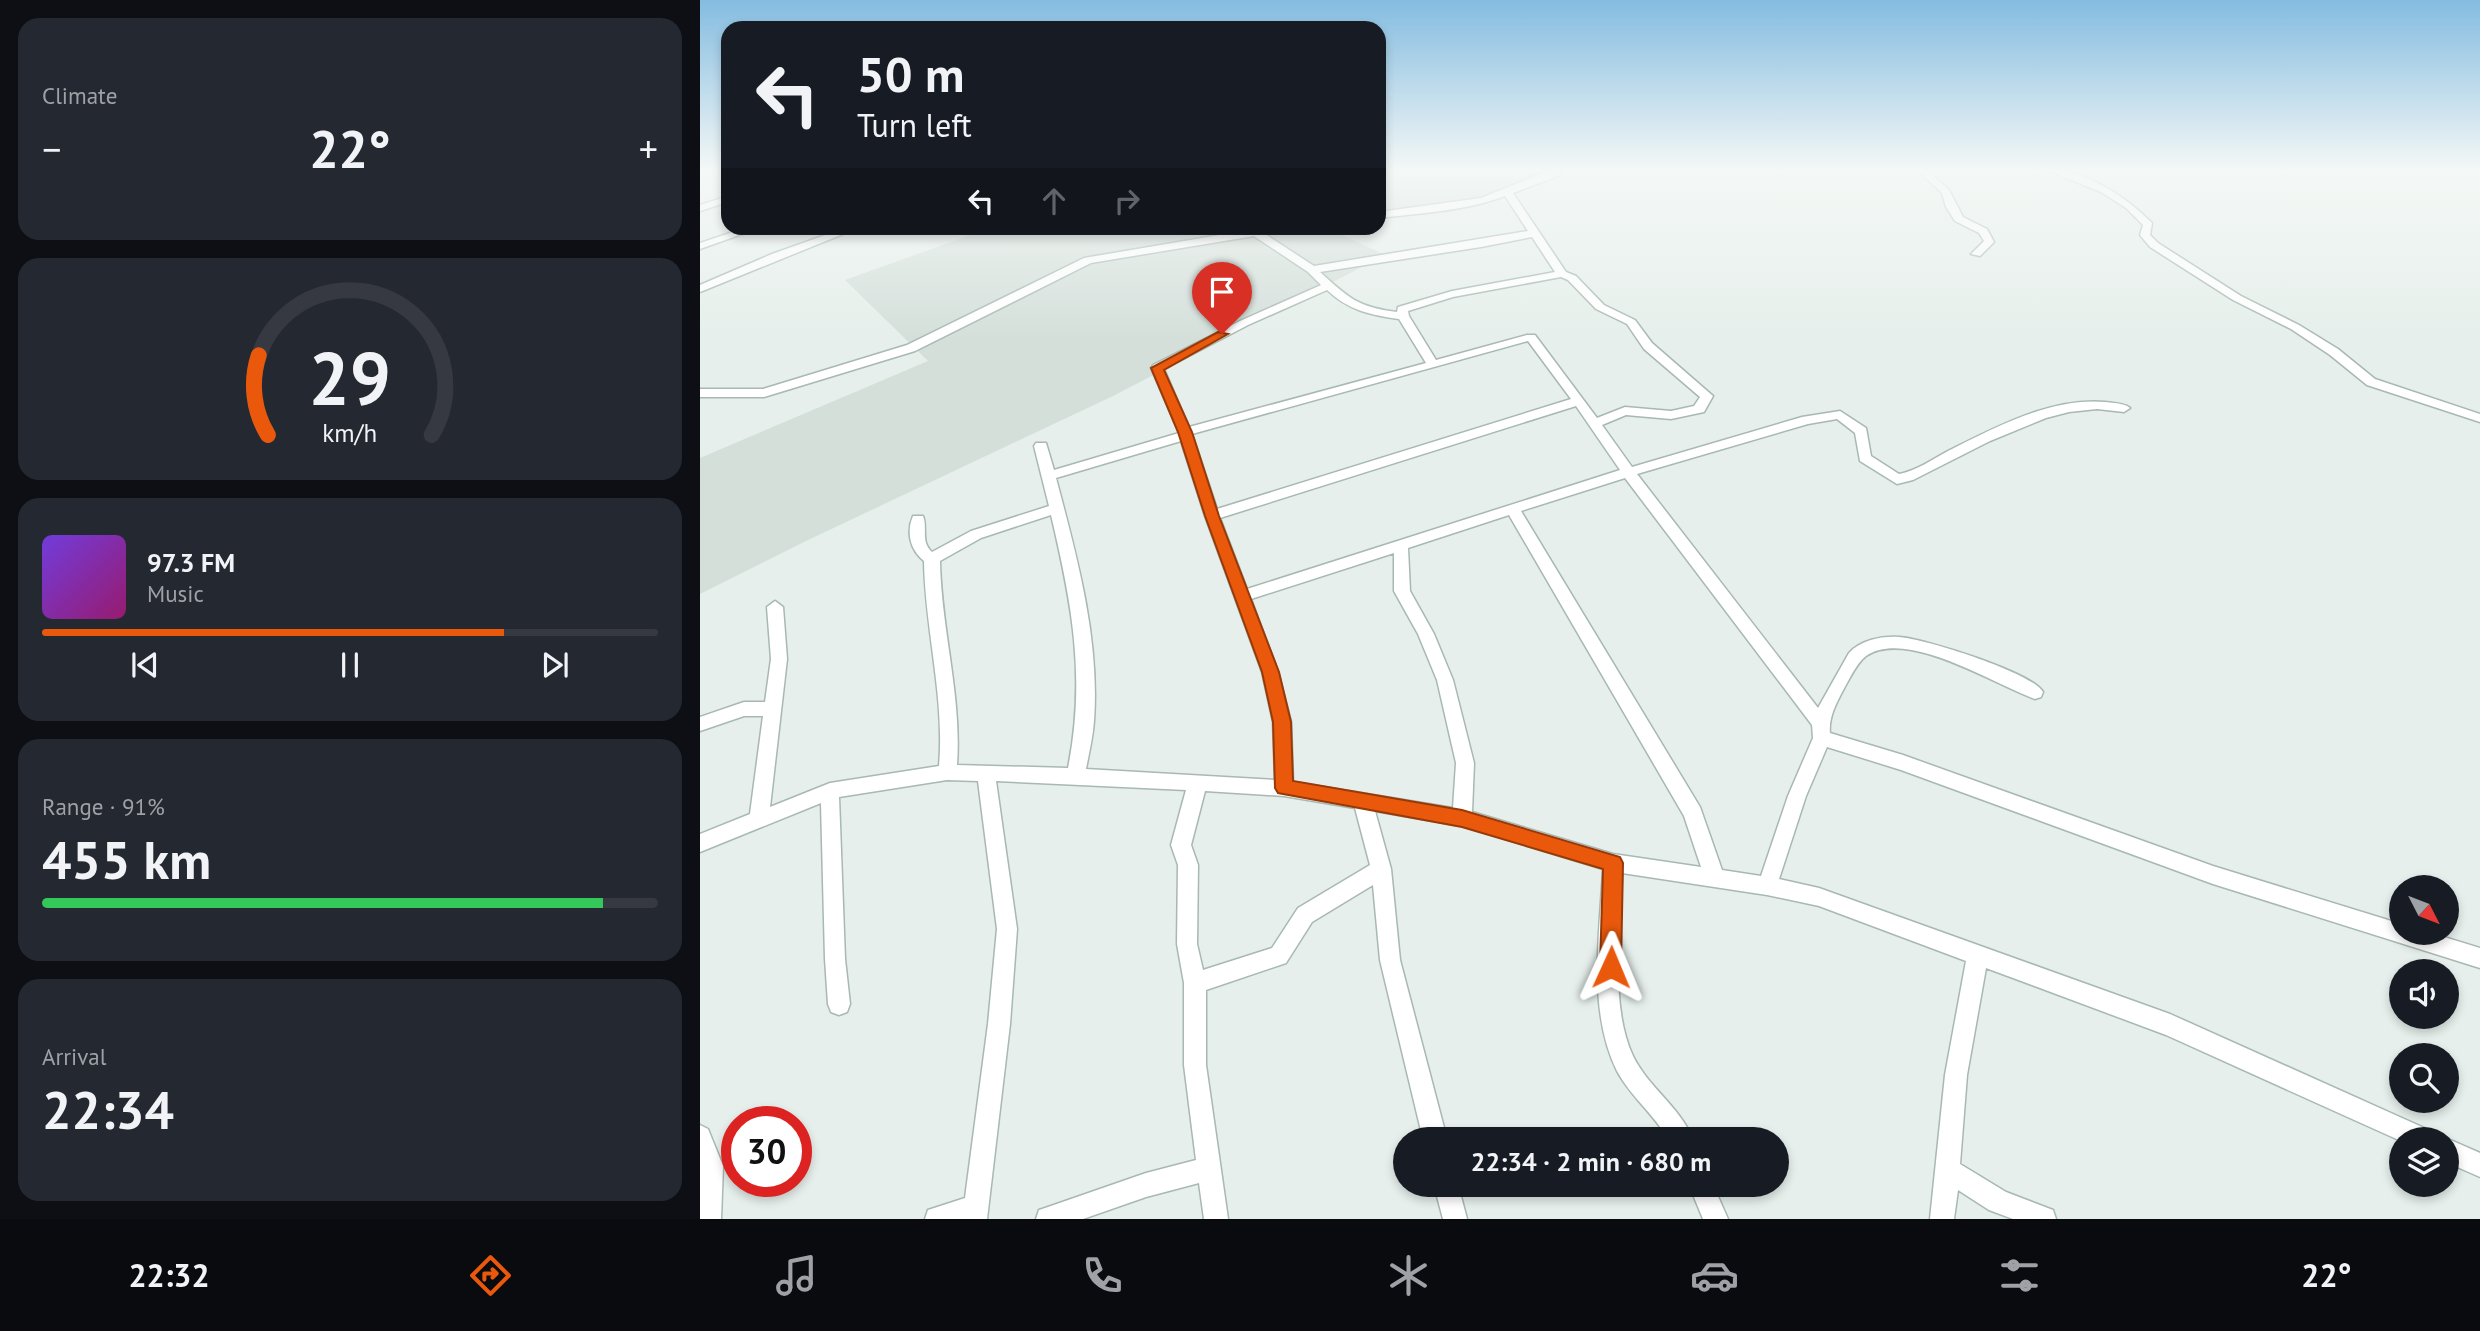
<!DOCTYPE html>
<meta charset="utf-8">
<style>
body{margin:0;font-family:"PT Sans",sans-serif;background:#242831;color:#f1f3f6;height:100vh;display:flex;flex-direction:column;font-size:26px;white-space:nowrap}
*{box-sizing:border-box;margin:0}
p{font-size:23px;color:#9ea1a6}
.icon{flex:none;width:38px;height:38px;fill:none;stroke:currentColor;stroke-width:2;stroke-linecap:round;stroke-linejoin:round}
.map{position:relative;flex:1;overflow:hidden}
.details{display:flex;flex-direction:column;gap:18px;padding:18px;background:#0d0f14;width:700px}
.details>*{flex:none}
.top-card{position:absolute;left:21px;top:21px;width:665px;height:214px;border-radius:21px;box-shadow:0 4px 10px #0003;background:#171b24;color:#f1f3f6;overflow:hidden}
.needle{width:46px;rotate:132deg}
.buttons{position:absolute;left:1689px;top:875px;display:grid;gap:14px}
.buttons a{display:grid;place-items:center;width:70px;height:70px;border-radius:50%;background:#171b24;box-shadow:0 4px 10px #0003;font-size:35px}
.speed{position:absolute;left:21px;top:1106px;display:flex;gap:14px;font-size:35px;font-weight:700;text-align:center}
.speed>*{display:grid;place-content:center;width:91px;height:91px;border-radius:50%;background:#171b24;box-shadow:0 4px 10px #0003;line-height:1}
.speed .limit{border:10px solid #d22;background:#fff;color:#111}
.pin{position:absolute;display:grid;place-items:center;width:60px;height:60px;color:#fff;margin:-72px -30px;border-radius:50% 50% 50% 0;rotate:-45deg;box-shadow:0 0 7px #0007}
.pin .icon{rotate:45deg}
.me{position:absolute;width:77px;margin:-38px;rotate:1deg;stroke-linejoin:round;filter:drop-shadow(0 0 5px #0008)}
.turn{display:flex;align-items:center;gap:24px;height:147px;padding:0 21px;font-size:32px}
.turn .icon{width:91px;height:91px;stroke-width:2.5}
.turn b{display:block;font-size:49px;line-height:60px}
.lanes{display:flex;align-items:center;height:66px;padding:0 21px;background:#0003;justify-content:center;gap:35px;direction:ltr}
.lanes .off{opacity:.35}
.big{font-size:52px;font-weight:700;line-height:1.1}
.details .card{flex:1;display:flex;flex-direction:column;justify-content:center;gap:10px;min-width:0;padding:0 24px;border-radius:21px;background:#242831}
.details .dial{align-items:center;gap:0}
.dial svg{height:182px;overflow:visible;fill:none;stroke:#363941;stroke-width:7;stroke-linecap:round;text-anchor:middle}
.dial text{fill:#f1f3f6;stroke:none}
.song{display:flex;align-items:center;gap:21px}
.cover{width:84px;height:84px;border-radius:10px;background:linear-gradient(135deg,hsl(260 70% 55%),hsl(320 70% 35%))}
.played{height:7px;border-radius:4px;background:linear-gradient(90deg,#ea580c 75%,#363941 75%)}
.keys{display:flex;justify-content:space-around;direction:ltr}
.heat{display:flex;justify-content:space-between;align-items:center;font-size:38px;direction:ltr}
.charge{height:10px;border-radius:5px;background:linear-gradient(90deg,#34c759 91%,#363941 0)}
.trip{position:absolute;left:693px;top:1127px;width:396px;height:70px;border-radius:35px;background:#171b24;box-shadow:0 4px 10px #0003;font-weight:700;line-height:70px;text-align:center}
.tabs{display:flex;height:112px;justify-content:space-around;align-items:center;background:#090b0e;color:#9ea1a6}
.tabs .icon{width:49px;height:49px}
.tabs .active{color:#ea580c}
.tabs b{font-size:32px;color:#f1f3f6}
main{display:flex;flex:1;min-height:0}
.map>svg:first-child{display:block}
</style>
<main>
<section class="details">
<div class="card"><p>Climate</p>
<div class="heat"><a>−</a><b class="big">22°</b><a>+</a></div>
</div>
<div class="card dial"><svg viewBox="0 0 100 80">
<path d="M14 69A42 42 0 1 1 86 69"/>
<path d="M14 69A42 42 0 0 1 10 34" stroke="#ea580c"/>
<text x="50" y="56" font-size="32" font-weight="700">29</text>
<text x="50" y="72" font-size="11">km/h</text>
</svg></div>
<div class="card">
<div class="song"><i class="cover"></i><div><b>97.3 FM</b><p>Music</p></div></div>
<div class="played"></div>
<div class="keys"><svg class="icon" aria-label="previous" viewBox="0 0 24 24"><path d="M18 5L8 12l10 7zM5 5v14"/></svg><svg class="icon" aria-label="pause" viewBox="0 0 24 24"><path d="M8 5v14M16 5v14"/></svg><svg class="icon" aria-label="next" viewBox="0 0 24 24"><path d="M6 5l10 7-10 7zM19 5v14"/></svg></div>
</div>
<div class="card"><p>Range · 91%</p><b class="big">455 km</b><div class="charge"></div></div>
<div class="card"><p>Arrival</p><b class="big">22:34</b></div>
</section>
<div class="map">
<svg width="1780" height="1219" viewBox="0 0 1780 1219">
<rect width="100%" height="100%" fill="#e6efeb"/>
<g fill="#d4dfda">
<polygon points="679,169 861,169 852,178 815,194 679,213"/>
<polygon points="290,228 627,228 685,255 413,396 106,541 0,594 0,458 228,361 145,280"/>
</g>
<g fill="none" stroke-linecap="round" stroke-linejoin="round">
<defs>
<g id="minor">
<path d="M853 169H863L860 175 813 193 866 272 876 276 904 305 935 320 952 343 1013 396 1004 412 971 419 926 415 902 425 932 467 1102 417 1140 411 1166 428 1171 456 1199 474C1216 471 1233 459 1248 451 1294 428 1351 397 1405 402 1414 403 1424 403 1430 408L1424 412 1397 409 1369 412 1346 418 1290 441 1213 480 1197 484 1160 461 1155 433 1137 419 1108 424 937 474 1118 708 1149 653C1161 640 1181 636 1199 637 1223 638 1333 673 1343 692L1341 697 1335 699C1295 685 1207 628 1166 656 1158 662 1152 674 1147 683 1139 698 1128 716 1130 733L1203 755 1513 866 1701 924V933H1731L1780 948V968L1513 884 1201 770 1127 747 1106 796 1079 879 1119 888 1470 1014 1731 1131 1735 1139 1701 1141 1466 1035 1286 968 1267 1075 1260 1164 1306 1192 1353 1210 1356 1219H1313L1289 1210 1258 1190 1254 1219H1230L1245 1075 1266 961 1119 906 1067 895 922 873C921 928 909 1005 933 1056 948 1087 979 1106 993 1139H968C954 1114 930 1096 917 1071 887 1010 900 934 903 869L762 826 675 811 691 869 700 960 747 1139H723L680 960 673 885 612 922 586 963 506 990V1065L528 1219H504L499 1183 446 1197 383 1219H336L339 1210 348 1207 446 1173 496 1160 484 1065V983L477 944 478 865 471 845 486 790 296 781 317 929 310 1024 287 1219H225L228 1210 265 1198 288 1024 297 929 278 781 247 780 139 797 145 959 150 1004 147 1012 139 1015 131 1012 128 1004 125 959 121 803 0 852V834L50 814 63 716H44L0 731V717L44 702H65L71 659 67 607 75 601 83 607 87 659 70 807 130 783 239 766C245 697 225 630 224 561 210 550 206 532 213 516H223C228 528 220 541 232 552L271 531 349 506 334 446 336 443H346L354 470 479 433 451 368 453 365 540 321 621 285 608 272 554 236 391 263 215 351 64 397H0V389H63L207 345 384 258 555 229 587 228 586 230 565 234 614 266 828 231 805 196C765 211 722 213 679 218V212L781 198ZM832 237 855 272 752 291 698 307 697 312C657 307 649 298 620 272L781 247ZM861 277 868 280 896 309 927 324 944 349 1000 397 994 406 971 411 925 407 897 418 835 335H827L736 360 709 316 708 311 753 297ZM627 290C648 310 670 315 699 319L726 363 489 427 464 369 548 325ZM828 341 871 399 517 509 492 434ZM876 406 920 470 547 589 520 518ZM481 441 505 516 562 672 573 722 575 780 386 769C389 753 393 737 394 721 400 640 377 557 356 478ZM925 478 1112 725 1113 738 1088 796 1061 876 1022 870 1000 807 821 511ZM351 515C372 604 386 677 368 768L257 765C262 696 241 629 240 561L281 538ZM809 515 984 816 1001 867 913 854 772 812 774 763 753 680 734 634 710 591 708 548ZM694 553V591L718 634 737 680 756 763 753 808 593 782 591 722 578 672 551 599ZM505 791 584 796 655 808 670 865 598 908 572 948 503 970 497 944 498 865 491 845Z"/>
<polygon points="1216,169 1226,169 1249,190 1263,217 1287,229 1294,242 1280,256 1271,254 1284,241 1279,233 1255,221 1246,207 1242,193"/>
<path d="M1344 169C1384 169 1424 195 1452 223L1450 235 1458 243 1541 296 1599 325 1638 349 1675 379 1780 414V422L1667 385 1630 355 1591 329 1533 300 1450 247 1440 235 1443 225 1426 208 1401 192Z"/>
<polygon points="28,196 28,202 0,211 0,205"/>
<polygon points="45,228 59,228 0,249 0,243"/>
<polygon points="145,228 158,228 0,292 0,285 72,254"/>
<polygon points="0,1125 8,1129 23,1166 21,1219 0,1219"/>
<polygon points="1746,1138 1780,1153 1780,1177 1746,1162 1746,1139 1743,1139"/>
<polygon points="734,1185 758,1185 767,1219 743,1219"/>
<polygon points="989,1185 1013,1185 1028,1219 1003,1219"/>
</g>
</defs>
<use href="#minor" stroke="#a8b8b2" stroke-width="3"/>
<use href="#minor" fill="#fff" fill-rule="evenodd"/>
</g>
<linearGradient id="sky" x2="0" y2="1"><stop stop-color="#84bce0"/><stop offset="0.5" stop-color="#f4f8f6"/><stop offset="1" stop-color="#f4f8f6" stop-opacity="0"/></linearGradient>
<rect width="1780" height="340" fill="url(#sky)"/>
<polygon fill="#ea580c" stroke="#983908" stroke-width="2" points="518,332 528,334 464,370 492,432 519,516 579,672 591,722 593,781 762,810 920,857 923,863 921,967 918,974 911,977 903,974 900,967 903,869 762,827 578,793 575,788 573,722 562,672 505,516 478,432 451,368"/>
</svg>
<div class="buttons">
<a><svg class="needle" viewBox="-14 -14 28 28"><path d="M0-13l5 13h-10z" fill="#e53935"/><path d="M0 13l5-13h-10z" fill="#9ea1a6"/></svg></a>
<a><svg class="icon" aria-label="sound" viewBox="0 0 24 24"><path d="M4 9h4l5-4v14l-5-4H4zM17 9q2 3 0 6"/></svg></a>
<a><svg class="icon" aria-label="search" viewBox="0 0 24 24"><circle cx="10" cy="10" r="6"/><path d="M15 15l6 6"/></svg></a>
<a><svg class="icon" aria-label="layers" viewBox="0 0 24 24"><path d="M12 4l9 5-9 5-9-5zM3 14l9 5 9-5"/></svg></a>
</div>
<div class="speed"><div class="limit">30</div></div>
<div class="pin" style="left:522px;top:334px;background:#d93025"><svg class="icon" aria-label="arrive" viewBox="0 0 24 24"><path d="M6 21V4h12l-3 4 3 4H6"/></svg></div>
<svg class="me" style="left:911px;top:967px" viewBox="-20 -20 40 40"><path d="M0-17L14 15 0 8-14 15z" fill="#ea580c" stroke="#fff" stroke-width="4"/></svg>
<div class="trip">22:34 · 2 min · 680 m</div>
<div class="top-card">
<div class="turn"><svg class="icon" aria-label="left" viewBox="0 0 24 24"><path d="M17 20v-9H6M10 6l-5 5 5 5"/></svg><div><b>50 m</b>Turn left</div></div>
<div class="lanes"><svg class="icon" aria-label="left" viewBox="0 0 24 24"><path d="M17 20v-9H6M10 6l-5 5 5 5"/></svg><svg class="icon off" aria-label="ahead" viewBox="0 0 24 24"><path d="M12 20V5M6 11l6-6 6 6"/></svg><svg class="icon off" aria-label="right" viewBox="0 0 24 24"><path d="M7 20v-9h11M14 6l5 5-5 5"/></svg></div>
</div>
</div>
</main>
<nav class="tabs">
<b>22:32</b>
<svg class="icon active" aria-label="directions" viewBox="0 0 24 24"><path d="M12 3l9 9-9 9-9-9zM9 14v-3h6M13 9l2 2-2 2"/></svg>
<svg class="icon" aria-label="music" viewBox="0 0 24 24"><path d="M9 18V5l10-2v13"/><circle cx="6" cy="18" r="3"/><circle cx="16" cy="16" r="3"/></svg>
<svg class="icon" aria-label="phone" viewBox="0 0 24 24"><path d="M5 4h4l2 5-3 2q2 4 5 5l2-3 5 2v4C11 20 4 13 5 4z"/></svg>
<svg class="icon" aria-label="climate" viewBox="0 0 24 24"><path d="M12 3v18M4 7l16 10M4 17L20 7"/></svg>
<svg class="icon" aria-label="car" viewBox="0 0 24 24"><path d="M5 17H2v-5l4-1 3-4h7l3 4 3 1v5h-3M9 17h6M6 11h13"/><circle cx="7" cy="17" r="2"/><circle cx="17" cy="17" r="2"/></svg>
<svg class="icon" aria-label="filters" viewBox="0 0 24 24"><path d="M4 7h16M4 17h16"/><circle cx="9" cy="7" r="2"/><circle cx="15" cy="17" r="2"/></svg>
<b>22°</b>
</nav>
